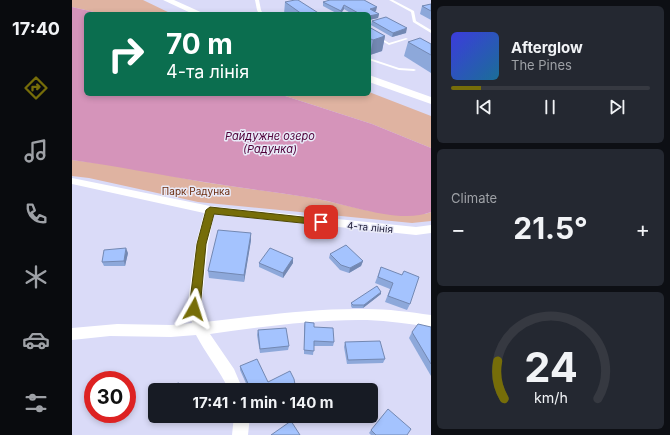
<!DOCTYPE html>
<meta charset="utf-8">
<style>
body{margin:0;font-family:Inter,sans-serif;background:#242831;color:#f1f3f6;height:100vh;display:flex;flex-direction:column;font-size:15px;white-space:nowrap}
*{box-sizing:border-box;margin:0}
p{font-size:13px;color:#9ea1a6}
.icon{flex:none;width:22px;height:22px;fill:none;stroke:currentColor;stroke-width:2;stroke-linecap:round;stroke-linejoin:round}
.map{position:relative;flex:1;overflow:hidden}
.drawer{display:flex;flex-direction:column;gap:6px;padding:6px;background:#0d0f14;width:239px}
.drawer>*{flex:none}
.guide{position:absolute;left:12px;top:12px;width:287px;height:84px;border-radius:6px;box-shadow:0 2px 6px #0003;background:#0b6e4f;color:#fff;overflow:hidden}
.speed{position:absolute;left:12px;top:371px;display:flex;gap:8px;font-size:20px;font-weight:700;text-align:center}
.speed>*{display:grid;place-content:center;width:52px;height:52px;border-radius:50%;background:#171b24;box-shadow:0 2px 6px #0003;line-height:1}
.speed .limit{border:6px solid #d22;background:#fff;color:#111}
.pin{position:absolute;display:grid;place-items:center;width:34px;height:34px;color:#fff;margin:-17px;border-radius:8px;box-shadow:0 2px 6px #0006}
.me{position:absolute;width:44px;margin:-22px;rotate:6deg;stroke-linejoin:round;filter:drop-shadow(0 0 3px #0008)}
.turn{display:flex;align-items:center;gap:14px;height:84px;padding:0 16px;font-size:18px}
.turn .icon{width:52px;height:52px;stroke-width:2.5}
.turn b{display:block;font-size:28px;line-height:34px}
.big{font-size:30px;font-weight:700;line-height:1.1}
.drawer .tile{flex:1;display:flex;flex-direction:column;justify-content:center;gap:6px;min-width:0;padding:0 14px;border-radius:6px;background:#242831}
.drawer .dial{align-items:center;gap:0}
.dial svg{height:104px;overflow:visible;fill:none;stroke:#363941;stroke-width:7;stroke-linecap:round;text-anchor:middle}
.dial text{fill:#f1f3f6;stroke:none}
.song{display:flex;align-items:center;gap:12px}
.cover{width:48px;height:48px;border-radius:6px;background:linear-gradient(135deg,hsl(240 70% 55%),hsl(200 70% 35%))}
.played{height:4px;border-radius:2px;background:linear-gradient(90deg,#766d09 15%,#363941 15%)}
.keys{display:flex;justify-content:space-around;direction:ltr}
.heat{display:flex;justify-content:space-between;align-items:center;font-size:22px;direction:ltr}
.trip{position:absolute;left:76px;top:383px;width:230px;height:40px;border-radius:6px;background:#171b24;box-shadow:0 2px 6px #0003;font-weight:700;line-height:40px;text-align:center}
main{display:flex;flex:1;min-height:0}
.tabs{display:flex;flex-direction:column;width:72px;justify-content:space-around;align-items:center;background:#090b0e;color:#9ea1a6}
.tabs .icon{width:28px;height:28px}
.tabs .active{color:#766d09}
.tabs b{font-size:18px;color:#f1f3f6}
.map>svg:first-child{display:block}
</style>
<main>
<nav class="tabs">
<b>17:40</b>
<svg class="icon active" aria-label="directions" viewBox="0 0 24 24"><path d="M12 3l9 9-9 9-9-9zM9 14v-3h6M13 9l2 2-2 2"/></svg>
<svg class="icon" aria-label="music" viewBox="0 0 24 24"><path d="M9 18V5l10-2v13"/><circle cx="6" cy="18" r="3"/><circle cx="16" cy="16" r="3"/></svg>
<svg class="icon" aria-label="phone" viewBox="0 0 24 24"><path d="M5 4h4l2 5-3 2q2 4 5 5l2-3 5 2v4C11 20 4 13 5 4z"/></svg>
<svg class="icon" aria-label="climate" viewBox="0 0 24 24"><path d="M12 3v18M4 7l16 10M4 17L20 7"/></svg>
<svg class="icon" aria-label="car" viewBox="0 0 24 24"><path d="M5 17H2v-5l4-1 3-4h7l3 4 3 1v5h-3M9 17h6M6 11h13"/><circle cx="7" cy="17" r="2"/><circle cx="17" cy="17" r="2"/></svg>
<svg class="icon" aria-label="filters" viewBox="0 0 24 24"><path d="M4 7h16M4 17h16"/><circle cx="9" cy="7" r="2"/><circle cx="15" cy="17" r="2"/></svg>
</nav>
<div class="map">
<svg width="359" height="435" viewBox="0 0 359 435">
<rect width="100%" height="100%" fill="#dadbf8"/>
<g fill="#dfb3a1">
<polygon points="0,0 71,0 100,14 31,14 0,7"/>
<polygon points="297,92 359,116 359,148 300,124 207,94 297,94"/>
<polygon points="0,160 48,166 131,182 242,198 298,211 353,214 359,212 359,221 340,223 126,202 17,178 0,176"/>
</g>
<path fill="#d594ba" d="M0 7 31 14H14V94H207L300 124 359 148V212C327 225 273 203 240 198 204 192 168 188 132 182 88 175 45 166 0 160Z"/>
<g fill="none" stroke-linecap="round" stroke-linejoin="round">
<g fill="#fff" fill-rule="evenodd">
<polygon points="183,0 187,0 189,10 191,14 187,14 185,10"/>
<polygon points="317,0 321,0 342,11 344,21 359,30 359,33 341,22 339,12"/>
<polygon points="297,31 317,43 334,38 336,39 317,45 297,33"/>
<polygon points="297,58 327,68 342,69 344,70 342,71 327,70 297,60"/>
</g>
<g fill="#fff" fill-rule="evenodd">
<path d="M0 178 138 206 344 227 359 225V233L344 235 142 214 136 244 129 309 133 322C187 316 240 308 295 309 316 309 338 312 359 315V327C338 324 317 321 295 320 243 319 190 327 138 334L162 369 171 390H157C148 371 134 354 124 335L99 337 38 336 0 340V328L45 324 99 325 120 323 115 309 124 244 132 213 0 184Z"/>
<polygon points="162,416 178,416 176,435 160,435"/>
</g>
<g fill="#fff" fill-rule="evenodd">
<polygon points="91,0 102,0 133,14 121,14"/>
<polygon points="297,75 359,97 359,104 297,82"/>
</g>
</g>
<g fill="#8da8da">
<polygon points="213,2 248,14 212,14"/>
<polygon points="251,2 304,11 302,11 307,14 306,18 297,20 297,14 280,14 272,9 269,14 266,14 251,6"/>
<polygon points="359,4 359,20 348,14 350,6"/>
<polygon points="300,21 334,33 320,37 299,25"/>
<polygon points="297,27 313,36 310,51 298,55 297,54"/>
<polygon points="336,42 359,44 359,73 332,56"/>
<polygon points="179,233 179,240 172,282 137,278 136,271"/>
<polygon points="56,253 53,266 32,266 30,262"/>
<polygon points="258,254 291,261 289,266 277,273 268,270 257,258"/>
<polygon points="221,258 221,263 211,278 187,267 187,263"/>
<polygon points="309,267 338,304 335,310 313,302 318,289 303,283"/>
<polygon points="309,294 291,308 280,308 279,306 279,303"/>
<polygon points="233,322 242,327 262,342 261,346 242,346 241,355 232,354 232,326"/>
<polygon points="359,327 359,376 337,338 340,332"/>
<polygon points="186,330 217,346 216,350 188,353 185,335"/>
<polygon points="273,342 313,359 311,363 275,364 272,347"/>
<polygon points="168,366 196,382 224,390 177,390 168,370"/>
<polygon points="299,430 335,435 299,435 297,433"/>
</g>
<g fill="#7388b2">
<polygon points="272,5 272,9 268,14 269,11"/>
<polygon points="305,7 304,11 297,13 298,9"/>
<polygon points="307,14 306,18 297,20 297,16"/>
<polygon points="335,28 334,33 320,37 321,33"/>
<polygon points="313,36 310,51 298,55 301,40"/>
<polygon points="179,233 179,240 172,282 172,275"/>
<polygon points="54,248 56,253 53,266 52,261"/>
<polygon points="221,258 221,263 211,278 211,273"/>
<polygon points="291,261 289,266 277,273 278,268"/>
<polygon points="309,292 309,294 291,308 292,305"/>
<polygon points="84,416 103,416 86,420"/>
</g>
<g fill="#a4c3fe" stroke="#7388b2">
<polygon points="223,0 226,0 248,14 230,14 213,2"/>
<polygon points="258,0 292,0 305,7 298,9 307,14 297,16 297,17 297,14 288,14 272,5 269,11 251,2"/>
<polygon points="359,4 359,11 350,6"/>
<polygon points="314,17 335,28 321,33 300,21"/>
<polygon points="297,27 313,36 301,40 297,38"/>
<polygon points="348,38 359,44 359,55 336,42"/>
<polygon points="146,230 179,233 172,275 136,271"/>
<polygon points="274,245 291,261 278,268 269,265 258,254"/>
<polygon points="54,248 52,261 30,262 32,250"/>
<polygon points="198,248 221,258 211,273 187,263"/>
<polygon points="309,267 330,275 332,271 347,277 338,304 316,296 321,283 306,277"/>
<polygon points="305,286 309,292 292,305 281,305 279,303"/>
<polygon points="233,322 242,323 242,327 261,328 262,342 242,341 242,351 232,350"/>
<polygon points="346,324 359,327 359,364 340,332"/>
<polygon points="214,328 217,346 188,349 186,330"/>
<polygon points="308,341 313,359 276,360 273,342"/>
<polygon points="185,359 196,382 218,371 222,379 224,390 179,390 168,366"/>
<polygon points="107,383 107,390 83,390 83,400 82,388"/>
<polygon points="316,409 339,429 335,435 304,435 299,430"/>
<polygon points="219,421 228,435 199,435"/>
</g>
<polygon fill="#766d09" stroke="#4d4706" points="138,207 249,219 253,222 249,225 142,214 134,244 128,309 126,312 122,314 118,312 117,309 125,244 134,210"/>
<g text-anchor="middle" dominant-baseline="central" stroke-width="3" stroke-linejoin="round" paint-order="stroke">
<g font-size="10" fill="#6b2d10" stroke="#e9eaf8">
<text x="124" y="191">Парк Радунка</text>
</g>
<g font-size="10" fill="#23223d" stroke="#e9eaf8">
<text transform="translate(298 227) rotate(5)">4-та лінія</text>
</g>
<g font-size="11" font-style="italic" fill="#4f0139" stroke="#e9eaf8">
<text x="198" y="136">Райдужне озеро<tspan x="198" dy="13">(Радунка)</tspan></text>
</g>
</g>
</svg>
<div class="speed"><div class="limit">30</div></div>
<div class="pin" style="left:249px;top:222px;background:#d93025"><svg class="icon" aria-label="arrive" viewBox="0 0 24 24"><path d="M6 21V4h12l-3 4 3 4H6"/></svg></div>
<svg class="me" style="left:122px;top:309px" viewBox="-20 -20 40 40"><path d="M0-17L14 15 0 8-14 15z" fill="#766d09" stroke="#fff" stroke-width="4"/></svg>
<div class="trip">17:41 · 1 min · 140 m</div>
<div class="guide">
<div class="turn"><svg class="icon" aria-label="right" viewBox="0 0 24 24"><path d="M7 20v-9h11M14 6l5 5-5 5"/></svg><div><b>70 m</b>4-та лінія</div></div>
</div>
</div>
<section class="drawer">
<div class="tile">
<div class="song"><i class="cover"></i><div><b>Afterglow</b><p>The Pines</p></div></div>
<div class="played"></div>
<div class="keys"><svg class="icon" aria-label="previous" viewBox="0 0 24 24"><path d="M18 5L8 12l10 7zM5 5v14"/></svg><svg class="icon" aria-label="pause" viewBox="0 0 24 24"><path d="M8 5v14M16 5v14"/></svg><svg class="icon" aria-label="next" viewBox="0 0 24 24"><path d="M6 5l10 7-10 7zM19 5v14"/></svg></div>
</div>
<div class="tile"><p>Climate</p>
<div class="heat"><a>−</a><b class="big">21.5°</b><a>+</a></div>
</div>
<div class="tile dial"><svg viewBox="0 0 100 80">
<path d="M14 69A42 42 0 1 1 86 69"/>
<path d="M14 69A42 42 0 0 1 9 40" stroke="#766d09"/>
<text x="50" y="56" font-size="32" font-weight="700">24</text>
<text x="50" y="72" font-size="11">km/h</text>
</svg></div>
</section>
</main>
